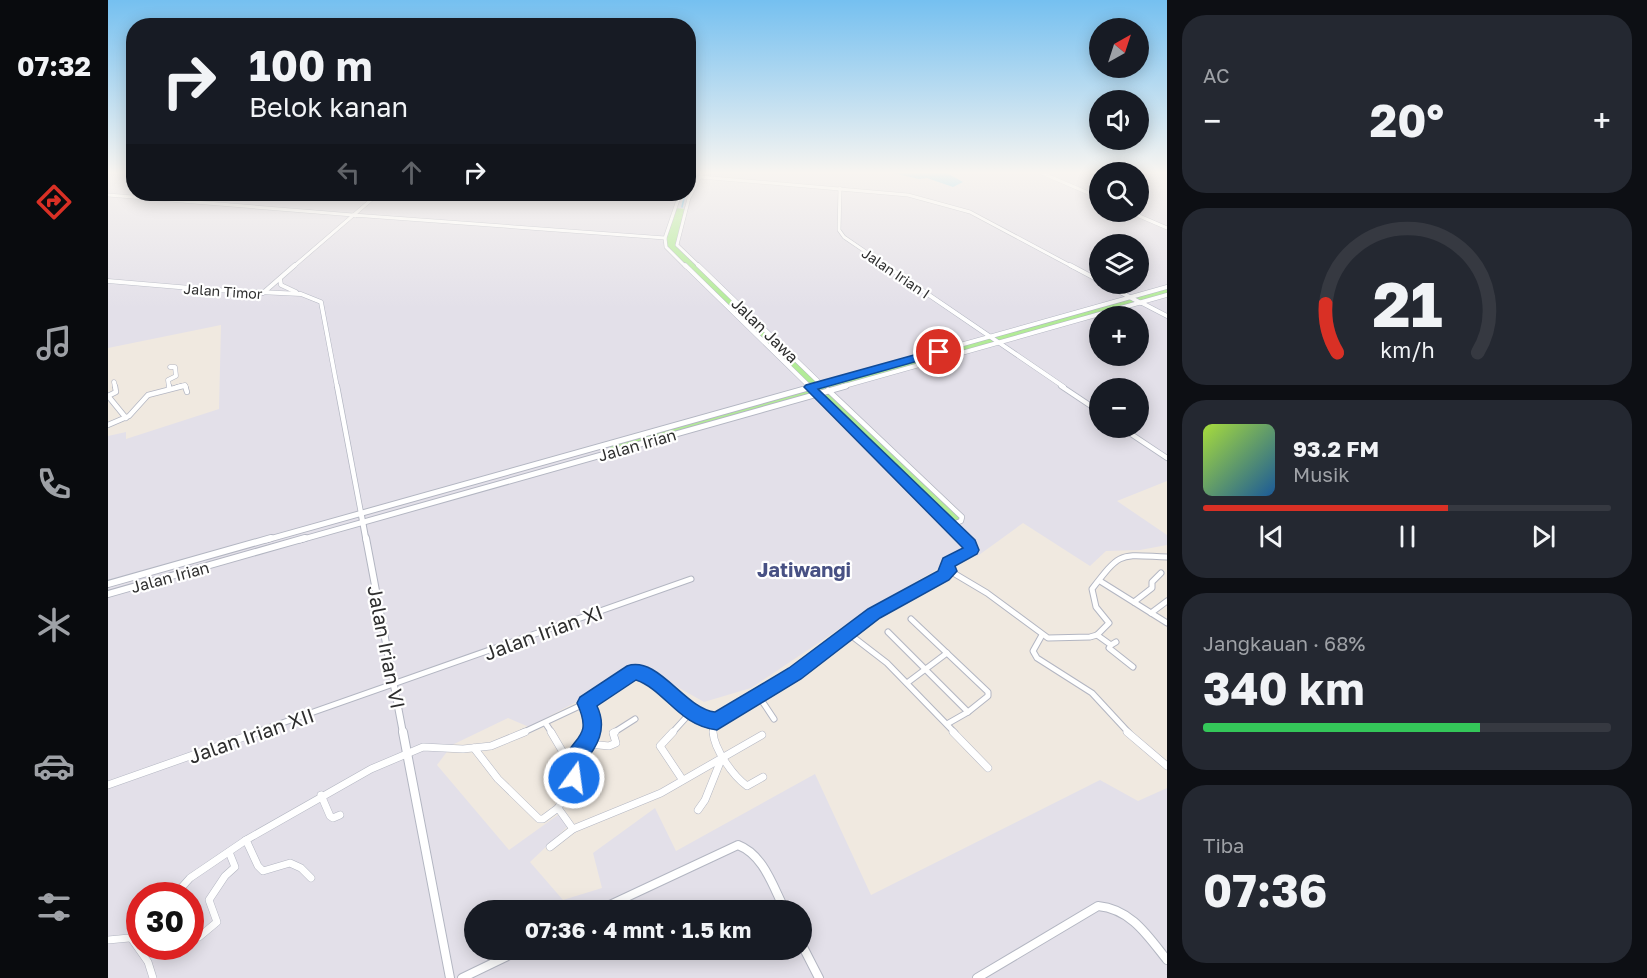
<!DOCTYPE html>
<html lang="id">
<meta charset="utf-8">
<style>
body{margin:0;font-family:"Golos Text",sans-serif;background:#242831;color:#f1f3f6;height:100vh;display:flex;flex-direction:column;font-size:22px;white-space:nowrap}
*{box-sizing:border-box;margin:0}
p{font-size:20px;color:#9ea1a6}
.icon{flex:none;width:33px;height:33px;fill:none;stroke:currentColor;stroke-width:2;stroke-linecap:round;stroke-linejoin:round}
.map{position:relative;flex:1;overflow:hidden}
.sheet{display:flex;flex-direction:column;gap:15px;padding:15px;background:#0d0f14;width:480px}
.sheet>*{flex:none}
.hud{position:absolute;left:18px;top:18px;width:570px;height:183px;border-radius:24px;box-shadow:0 3px 15px #0003;background:#171b24;color:#f1f3f6;overflow:hidden}
.needle{width:39px;rotate:39deg}
.buttons{position:absolute;left:981px;top:18px;display:grid;gap:12px}
.buttons a{display:grid;place-items:center;width:60px;height:60px;border-radius:50%;background:#171b24;box-shadow:0 3px 15px #0003;font-size:30px}
.speed{position:absolute;left:18px;top:882px;display:flex;gap:12px;font-size:30px;font-weight:700;text-align:center}
.speed>*{display:grid;place-content:center;width:78px;height:78px;border-radius:50%;background:#171b24;box-shadow:0 3px 15px #0003;line-height:1}
.speed .limit{border:9px solid #d22;background:#fff;color:#111}
.pin{position:absolute;display:grid;place-items:center;width:51px;height:51px;color:#fff;margin:-26px;border:3px solid #fff;border-radius:50%;box-shadow:0 2px 6px #0007}
.me{position:absolute;width:66px;margin:-33px;rotate:14deg;stroke-linejoin:round;filter:drop-shadow(0 0 4px #0008)}
.turn{display:flex;align-items:center;gap:21px;height:126px;padding:0 24px;font-size:27px}
.turn .icon{width:78px;height:78px;stroke-width:2.5}
.turn b{display:block;font-size:42px;line-height:51px}
.lanes{display:flex;align-items:center;height:57px;padding:0 24px;background:#0003;justify-content:center;gap:30px;direction:ltr}
.lanes .off{opacity:.35}
.big{font-size:45px;font-weight:700;line-height:1.1}
.sheet .tile{flex:1;display:flex;flex-direction:column;justify-content:center;gap:9px;min-width:0;padding:0 21px;border-radius:24px;background:#242831}
.sheet .dial{align-items:center;gap:0}
.dial svg{height:156px;overflow:visible;fill:none;stroke:#363941;stroke-width:7;stroke-linecap:round;text-anchor:middle}
.dial text{fill:#f1f3f6;stroke:none}
.song{display:flex;align-items:center;gap:18px}
.cover{width:72px;height:72px;border-radius:9px;background:linear-gradient(135deg,hsl(80 70% 55%),hsl(210 70% 35%))}
.played{height:6px;border-radius:3px;background:linear-gradient(90deg,#d93025 60%,#363941 60%)}
.keys{display:flex;justify-content:space-around;direction:ltr}
.heat{display:flex;justify-content:space-between;align-items:center;font-size:33px;direction:ltr}
.charge{height:9px;border-radius:4px;background:linear-gradient(90deg,#34c759 68%,#363941 0)}
.trip{position:absolute;left:356px;top:900px;width:348px;height:60px;border-radius:30px;background:#171b24;box-shadow:0 3px 15px #0003;font-weight:700;line-height:60px;text-align:center}
main{display:flex;flex:1;min-height:0}
.dock{display:flex;flex-direction:column;width:108px;justify-content:space-around;align-items:center;background:#090b0e;color:#9ea1a6}
.dock .icon{width:42px;height:42px}
.dock .on{color:#d93025}
.dock b{font-size:27px;color:#f1f3f6}
.map>svg:first-child{display:block}
</style>
<main>
<nav class="dock">
<b>07:32</b>
<svg class="icon on" aria-label="directions" viewBox="0 0 24 24"><path d="M12 3l9 9-9 9-9-9zM9 14v-3h6M13 9l2 2-2 2"/></svg>
<svg class="icon" aria-label="music" viewBox="0 0 24 24"><path d="M9 18V5l10-2v13"/><circle cx="6" cy="18" r="3"/><circle cx="16" cy="16" r="3"/></svg>
<svg class="icon" aria-label="phone" viewBox="0 0 24 24"><path d="M5 4h4l2 5-3 2q2 4 5 5l2-3 5 2v4C11 20 4 13 5 4z"/></svg>
<svg class="icon" aria-label="climate" viewBox="0 0 24 24"><path d="M12 3v18M4 7l16 10M4 17L20 7"/></svg>
<svg class="icon" aria-label="car" viewBox="0 0 24 24"><path d="M5 17H2v-5l4-1 3-4h7l3 4 3 1v5h-3M9 17h6M6 11h13"/><circle cx="7" cy="17" r="2"/><circle cx="17" cy="17" r="2"/></svg>
<svg class="icon" aria-label="filters" viewBox="0 0 24 24"><path d="M4 7h16M4 17h16"/><circle cx="9" cy="7" r="2"/><circle cx="15" cy="17" r="2"/></svg>
</nav>
<div class="map">
<svg width="1059" height="978" viewBox="0 0 1059 978">
<rect width="100%" height="100%" fill="#f0e9e0"/>
<path fill="#e3e0e9" fill-rule="evenodd" d="M0 171H25L26 194H580L581 171H1059V481L1009 501 1059 535V545L1032 550 998 551 982 566 915 523 871 555 846 559 749 617 643 688 596 702 534 667 421 727 400 718 344 745 329 765 401 850 454 812 462 824 422 862 455 900 494 888 485 853 547 808 568 851 707 774 763 895 992 780 1030 801 1059 788V978H0V436L18 432V439L111 409 113 325 0 348ZM992 172H1030V212H992ZM992 244H1030V284H992ZM992 316H1030V356H992ZM992 388H1030V428H992ZM32 896H82V946H32ZM366 910H693V950H366Z"/>
<polygon fill="#b2eb97" points="567,208 577,209 569,245 714,384 1059,287 1059,295 721,390 854,519 843,525 709,394 505,452 500,444 702,387 558,247 556,240"/>
<polygon fill="#6ad1fb" points="776,171 835,171 855,182 845,187 819,178 811,179"/>
<g fill="none" stroke-linecap="round" stroke-linejoin="round">
<g stroke="#6ad1fb" stroke-width="1.5">
<polyline points="580,189 592,171"/>
<polyline points="574,207 577,194"/>
</g>
<defs>
<g id="minor-far4">
<polyline points="592,177 800,195 862,212 965,267"/>
<polyline points="732,188 731,230 736,237 780,267"/>
<polyline points="0,195 245,215"/>
<polyline points="247,216 245,215 557,238"/>
<polyline points="185,267 270,194"/>
</g>
<g id="minor-far3">
<polyline points="777,265 956,387"/>
<polyline points="962,265 992,281"/>
<polyline points="172,279 173,285 188,292"/>
<polyline points="0,281 106,290 193,294 213,302 229,387"/>
<polyline points="997,284 1033,303"/>
<polyline points="155,293 187,265"/>
<polyline points="6,382 7,387"/>
<polyline points="61,387 60,380 68,376 67,367 62,367"/>
<polyline points="69,387 77,385 78,387"/>
</g>
<g id="minor-far2">
<polyline points="61,386 61,388"/>
<polyline points="77,386 79,392"/>
<polyline points="229,386 253,513"/>
<polyline points="953,386 992,412"/>
<polyline points="720,390 854,517 853,521 843,525"/>
<polyline points="709,394 858,540"/>
<polyline points="0,396 18,418"/>
<polyline points="0,396 8,392 7,386"/>
<polyline points="0,425 21,416 40,395 75,386"/>
<polyline points="1014,428 1059,458"/>
</g>
<g id="minor-far1">
<path d="M842 571 879 593 940 638 982 637 989 635 1001 623 988 607 984 589C1014 550 1011 555 1059 557"/>
<polyline points="992,581 1059,623"/>
<polyline points="1026,602 1044,588 1044,582 1053,573"/>
<polyline points="1043,613 1059,601"/>
<polyline points="803,619 880,692 880,696 860,712 839,724"/>
<polyline points="780,632 860,712"/>
<polyline points="740,633 779,663 847,733"/>
<polyline points="934,635 925,651 929,658 984,693 1021,733"/>
<polyline points="989,635 1003,645 1008,642"/>
<polyline points="1001,648 1025,667"/>
<polyline points="799,683 839,653"/>
<polyline points="650,695 666,719"/>
<polyline points="478,703 484,715 483,733"/>
<polyline points="604,722 605,733"/>
<polyline points="438,724 444,733"/>
<polyline points="146,733 583,579"/>
<path d="M414 733 478 703 525 672H534C556 691 583 722 614 719L687 674 766 613 842 571 840 563 863 550 862 544 856 538"/>
<polyline points="505,733 527,719"/>
<polyline points="564,733 583,712"/>
</g>
<g id="minor">
<polyline points="443,732 456,754 465,761"/>
<polyline points="565,732 552,746 574,779"/>
<path d="M605 732C606 749 625 776 639 786L655 777"/>
<polyline points="845,732 880,768"/>
<polyline points="1019,732 1059,766"/>
<polyline points="481,744 501,746 508,743 505,733 507,732"/>
<polyline points="366,748 390,779 431,819 435,819 450,808 465,829 553,793 654,735"/>
<polyline points="0,785 150,732"/>
<polyline points="213,795 222,816 225,818 232,815"/>
<polyline points="450,808 466,782 465,761 482,742 483,732"/>
<polyline points="590,810 597,800 613,760"/>
<polyline points="138,840 150,866 155,871 182,863 193,868 203,878"/>
<polyline points="442,847 465,829"/>
<polyline points="66,896 82,878 138,840 263,769 315,747 355,749 383,746 417,732"/>
<polyline points="91,937 109,922 101,900 117,876 127,867 121,852"/>
<polyline points="23,938 40,962 45,978"/>
<polyline points="0,940 21,938 32,932"/>
</g>
<g id="tertiary-far4">
<polyline points="929,171 992,198"/>
<polyline points="580,179 586,171"/>
<polyline points="572,194 557,238 558,247 578,267"/>
<polyline points="1022,212 1059,228"/>
<polyline points="592,267 569,245 581,198 595,171"/>
</g>
<g id="tertiary-far3">
<polyline points="577,265 702,387"/>
<polyline points="590,265 714,385"/>
<polyline points="1034,303 1059,316"/>
<polyline points="702,387 1059,287"/>
<polyline points="733,387 1059,295"/>
</g>
<g id="tertiary-far2">
<polyline points="701,386 703,388"/>
<polyline points="253,513 258,540"/>
<polyline points="158,540 707,386"/>
<polyline points="192,540 738,386"/>
</g>
<g id="tertiary-far1">
<polyline points="258,538 295,733"/>
<polyline points="0,584 163,538"/>
<polyline points="0,594 197,538"/>
</g>
<g id="tertiary">
<polyline points="295,732 342,978"/>
<path d="M491 910 630 845C656 855 665 887 677 910"/>
<polyline points="693,943 711,978"/>
<polyline points="354,978 412,950"/>
<path d="M869 978 990 906C1023 909 1040 936 1059 960"/>
</g>
</defs>
<use href="#minor-far4" stroke="#b3b6c2" stroke-width="4"/>
<use href="#minor-far3" stroke="#b3b6c2" stroke-width="5"/>
<use href="#minor-far2" stroke="#b3b6c2" stroke-width="6"/>
<use href="#minor-far1" stroke="#b3b6c2" stroke-width="7"/>
<use href="#minor" stroke="#b3b6c2" stroke-width="8"/>
<use href="#tertiary-far4" stroke="#b3b6c2" stroke-width="4"/>
<use href="#tertiary-far3" stroke="#b3b6c2" stroke-width="5"/>
<use href="#tertiary-far2" stroke="#b3b6c2" stroke-width="7"/>
<use href="#tertiary-far1" stroke="#b3b6c2" stroke-width="8"/>
<use href="#tertiary" stroke="#b3b6c2" stroke-width="10"/>
<use href="#minor-far4" stroke="#fff" stroke-width="3"/>
<use href="#minor-far3" stroke="#fff" stroke-width="4"/>
<use href="#minor-far2" stroke="#fff" stroke-width="4.5"/>
<use href="#minor-far1" stroke="#fff" stroke-width="5"/>
<use href="#minor" stroke="#fff" stroke-width="7"/>
<use href="#tertiary-far4" stroke="#fff" stroke-width="3"/>
<use href="#tertiary-far3" stroke="#fff" stroke-width="4"/>
<use href="#tertiary-far2" stroke="#fff" stroke-width="5"/>
<use href="#tertiary-far1" stroke="#fff" stroke-width="6"/>
<use href="#tertiary" stroke="#fff" stroke-width="8"/>
</g>
<linearGradient id="sky" x2="0" y2="1"><stop stop-color="#75c0f0"/><stop offset="0.56" stop-color="#f8f5f1"/><stop offset="1" stop-color="#f8f5f1" stop-opacity="0"/></linearGradient>
<rect width="1059" height="308" fill="url(#sky)"/>
<path fill="#1a73e8" stroke="#114b97" stroke-width="1.5" d="M831 348 835 349V354L710 389 867 540 871 550 869 554 847 566 849 571 841 580 772 618 693 679 609 730C571 726 557 690 528 680L489 706C500 729 489 747 475 764L476 778 473 785 466 788 459 785 455 761C466 735 485 738 469 703L472 697 519 666C550 655 577 709 607 712L681 668 760 609 830 571 835 558 855 548 696 387 698 385Z"/>
<g text-anchor="middle" dominant-baseline="central" stroke-width="4.5" stroke-linejoin="round" paint-order="stroke">
<g font-size="14" fill="#2e2e2e" stroke="#fff">
<text transform="translate(788 273) rotate(34)">Jalan Irian I</text>
<text transform="translate(115 291) rotate(4)">Jalan Timor</text>
</g>
<g font-size="16" fill="#2e2e2e" stroke="#fff">
<text transform="translate(657 330) rotate(44)">Jalan Jawa</text>
<text transform="translate(529 445) rotate(-16)">Jalan Irian</text>
<text transform="translate(62 577) rotate(-15)">Jalan Irian</text>
</g>
<g font-size="20" font-weight="bold" fill="#485184" stroke="#fff">
<text x="696" y="569">Jatiwangi</text>
</g>
<g font-size="20" fill="#2e2e2e" stroke="#fff">
<text transform="translate(435 632) rotate(-20)">Jalan Irian XI</text>
<text transform="translate(279 647) rotate(79)">Jalan Irian VI</text>
<text transform="translate(143 735) rotate(-19)">Jalan Irian XII</text>
</g>
</g>
</svg>
<div class="buttons">
<a><svg class="needle" viewBox="-14 -14 28 28"><path d="M0-13l5 13h-10z" fill="#e53935"/><path d="M0 13l5-13h-10z" fill="#9ea1a6"/></svg></a>
<a><svg class="icon" aria-label="sound" viewBox="0 0 24 24"><path d="M4 9h4l5-4v14l-5-4H4zM17 9q2 3 0 6"/></svg></a>
<a><svg class="icon" aria-label="search" viewBox="0 0 24 24"><circle cx="10" cy="10" r="6"/><path d="M15 15l6 6"/></svg></a>
<a><svg class="icon" aria-label="layers" viewBox="0 0 24 24"><path d="M12 4l9 5-9 5-9-5zM3 14l9 5 9-5"/></svg></a>
<a>+</a>
<a>−</a>
</div>
<div class="speed"><div class="limit">30</div></div>
<div class="pin" style="left:831px;top:352px;background:#d93025"><svg class="icon" aria-label="arrive" viewBox="0 0 24 24"><path d="M6 21V4h12l-3 4 3 4H6"/></svg></div>
<svg class="me" style="left:466px;top:778px" viewBox="-20 -20 40 40"><circle r="17" fill="#1a73e8" stroke="#fff" stroke-width="3"/><path d="M0-11L8 9 0 5-8 9z" fill="#fff"/></svg>
<div class="trip">07:36 · 4 mnt · 1.5 km</div>
<div class="hud">
<div class="turn"><svg class="icon" aria-label="right" viewBox="0 0 24 24"><path d="M7 20v-9h11M14 6l5 5-5 5"/></svg><div><b>100 m</b>Belok kanan</div></div>
<div class="lanes"><svg class="icon off" aria-label="left" viewBox="0 0 24 24"><path d="M17 20v-9H6M10 6l-5 5 5 5"/></svg><svg class="icon off" aria-label="ahead" viewBox="0 0 24 24"><path d="M12 20V5M6 11l6-6 6 6"/></svg><svg class="icon" aria-label="right" viewBox="0 0 24 24"><path d="M7 20v-9h11M14 6l5 5-5 5"/></svg></div>
</div>
</div>
<section class="sheet">
<div class="tile"><p>AC</p>
<div class="heat"><a>−</a><b class="big">20°</b><a>+</a></div>
</div>
<div class="tile dial"><svg viewBox="0 0 100 80">
<path d="M14 69A42 42 0 1 1 86 69"/>
<path d="M14 69A42 42 0 0 1 8 44" stroke="#d93025"/>
<text x="50" y="56" font-size="32" font-weight="700">21</text>
<text x="50" y="72" font-size="11">km/h</text>
</svg></div>
<div class="tile">
<div class="song"><i class="cover"></i><div><b>93.2 FM</b><p>Musik</p></div></div>
<div class="played"></div>
<div class="keys"><svg class="icon" aria-label="previous" viewBox="0 0 24 24"><path d="M18 5L8 12l10 7zM5 5v14"/></svg><svg class="icon" aria-label="pause" viewBox="0 0 24 24"><path d="M8 5v14M16 5v14"/></svg><svg class="icon" aria-label="next" viewBox="0 0 24 24"><path d="M6 5l10 7-10 7zM19 5v14"/></svg></div>
</div>
<div class="tile"><p>Jangkauan · 68%</p><b class="big">340 km</b><div class="charge"></div></div>
<div class="tile"><p>Tiba</p><b class="big">07:36</b></div>
</section>
</main>
